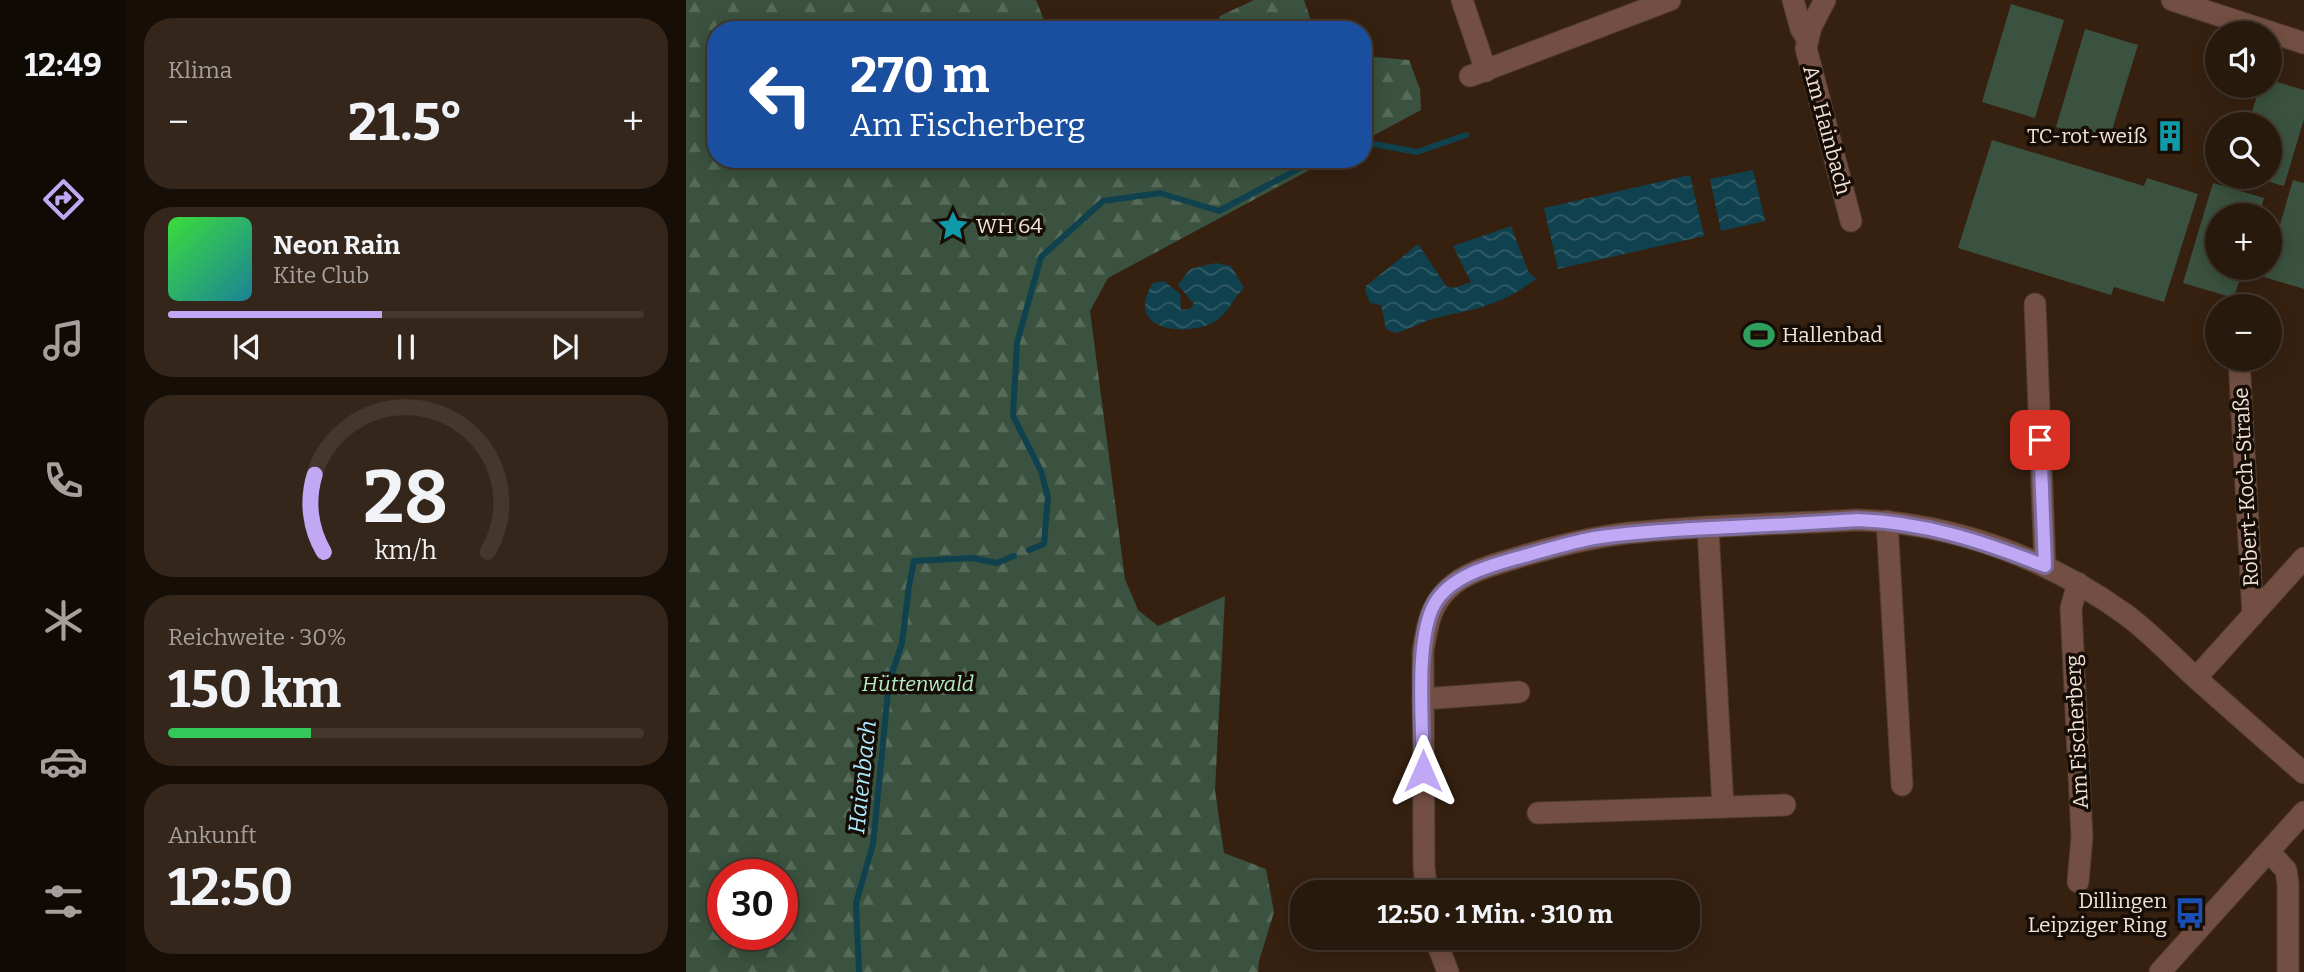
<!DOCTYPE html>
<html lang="de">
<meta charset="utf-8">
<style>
body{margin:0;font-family:Bitter,serif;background:#34261b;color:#f1f3f6;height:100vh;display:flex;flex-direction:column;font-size:26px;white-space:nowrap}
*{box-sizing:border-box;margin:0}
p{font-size:23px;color:#a5a09d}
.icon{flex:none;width:38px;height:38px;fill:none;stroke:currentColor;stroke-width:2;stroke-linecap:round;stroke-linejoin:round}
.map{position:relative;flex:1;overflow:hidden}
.drawer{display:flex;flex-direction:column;gap:18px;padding:18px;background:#160e07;width:560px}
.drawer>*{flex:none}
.banner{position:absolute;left:21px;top:21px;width:665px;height:147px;border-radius:28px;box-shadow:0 4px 18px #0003,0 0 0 2px #44382e;background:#1a4fa0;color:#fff;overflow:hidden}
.tools{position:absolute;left:1519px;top:21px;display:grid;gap:14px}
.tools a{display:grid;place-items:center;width:77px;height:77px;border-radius:50%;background:#28190d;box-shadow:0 4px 18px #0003,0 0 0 2px #44382e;font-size:35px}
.speed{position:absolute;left:21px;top:859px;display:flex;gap:14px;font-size:35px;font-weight:700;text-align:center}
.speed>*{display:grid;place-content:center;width:91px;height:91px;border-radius:50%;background:#28190d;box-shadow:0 4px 18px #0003,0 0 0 2px #44382e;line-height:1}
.speed .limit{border:10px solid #d22;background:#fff;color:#111}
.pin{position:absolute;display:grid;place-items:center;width:60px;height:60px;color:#fff;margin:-30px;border-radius:14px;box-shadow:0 4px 10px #0006}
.me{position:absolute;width:77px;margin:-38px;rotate:0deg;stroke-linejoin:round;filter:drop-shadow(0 0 5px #0008)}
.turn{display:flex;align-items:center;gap:24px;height:147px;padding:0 28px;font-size:32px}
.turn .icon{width:91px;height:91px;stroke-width:2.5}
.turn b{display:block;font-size:49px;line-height:60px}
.big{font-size:52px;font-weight:700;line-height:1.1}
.drawer .widget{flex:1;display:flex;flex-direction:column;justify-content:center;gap:10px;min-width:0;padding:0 24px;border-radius:28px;background:#34261b}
.drawer .dial{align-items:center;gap:0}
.dial svg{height:182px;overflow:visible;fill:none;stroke:#44382e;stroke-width:7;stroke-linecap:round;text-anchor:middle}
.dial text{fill:#f1f3f6;stroke:none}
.song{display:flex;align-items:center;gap:21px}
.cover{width:84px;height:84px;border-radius:10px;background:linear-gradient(135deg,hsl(120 70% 55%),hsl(190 70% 35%))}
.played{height:7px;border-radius:4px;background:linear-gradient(90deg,#c0a8f4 45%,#44382e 45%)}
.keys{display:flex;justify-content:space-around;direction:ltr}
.heat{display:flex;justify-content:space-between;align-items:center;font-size:38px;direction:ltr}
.charge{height:10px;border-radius:5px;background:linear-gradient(90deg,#34c759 30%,#44382e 0)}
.trip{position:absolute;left:604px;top:880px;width:410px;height:70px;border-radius:28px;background:#28190d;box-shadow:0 4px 18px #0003,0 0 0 2px #44382e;font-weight:700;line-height:70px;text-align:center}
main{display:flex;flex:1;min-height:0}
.menu{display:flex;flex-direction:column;width:126px;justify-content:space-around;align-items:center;background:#100a05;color:#a5a09d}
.menu .icon{width:49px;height:49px}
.menu .current{color:#c0a8f4}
.menu b{font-size:32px;color:#f1f3f6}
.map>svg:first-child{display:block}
</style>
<main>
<nav class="menu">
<b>12:49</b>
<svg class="icon current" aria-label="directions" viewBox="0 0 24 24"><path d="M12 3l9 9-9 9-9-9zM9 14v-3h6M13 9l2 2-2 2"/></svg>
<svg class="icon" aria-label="music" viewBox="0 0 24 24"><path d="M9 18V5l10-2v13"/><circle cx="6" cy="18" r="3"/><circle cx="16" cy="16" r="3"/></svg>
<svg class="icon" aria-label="phone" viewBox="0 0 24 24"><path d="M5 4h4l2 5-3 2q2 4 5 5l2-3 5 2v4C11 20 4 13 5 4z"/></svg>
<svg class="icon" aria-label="climate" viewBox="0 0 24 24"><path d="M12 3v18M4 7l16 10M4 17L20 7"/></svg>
<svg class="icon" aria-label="car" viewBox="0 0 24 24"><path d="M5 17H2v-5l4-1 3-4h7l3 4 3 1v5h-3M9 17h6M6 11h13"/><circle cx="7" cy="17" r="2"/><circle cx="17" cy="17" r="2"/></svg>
<svg class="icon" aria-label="filters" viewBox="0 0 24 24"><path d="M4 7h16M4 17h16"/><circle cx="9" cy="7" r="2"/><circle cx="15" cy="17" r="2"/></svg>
</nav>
<section class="drawer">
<div class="widget"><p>Klima</p>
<div class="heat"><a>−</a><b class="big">21.5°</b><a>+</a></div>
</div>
<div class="widget">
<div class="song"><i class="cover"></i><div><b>Neon Rain</b><p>Kite Club</p></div></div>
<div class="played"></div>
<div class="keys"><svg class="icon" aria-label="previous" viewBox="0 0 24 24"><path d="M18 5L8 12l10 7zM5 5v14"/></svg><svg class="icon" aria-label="pause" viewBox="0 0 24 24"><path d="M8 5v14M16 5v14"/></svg><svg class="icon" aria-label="next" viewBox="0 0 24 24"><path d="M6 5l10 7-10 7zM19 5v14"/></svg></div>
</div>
<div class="widget dial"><svg viewBox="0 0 100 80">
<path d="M14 69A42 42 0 1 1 86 69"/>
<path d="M14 69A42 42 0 0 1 10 35" stroke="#c0a8f4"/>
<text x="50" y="56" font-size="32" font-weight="700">28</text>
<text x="50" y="72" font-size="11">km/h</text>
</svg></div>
<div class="widget"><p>Reichweite · 30%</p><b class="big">150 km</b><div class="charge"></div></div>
<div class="widget"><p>Ankunft</p><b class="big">12:50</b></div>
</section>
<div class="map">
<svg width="1618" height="972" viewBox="0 0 1618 972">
<defs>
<pattern id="forest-firs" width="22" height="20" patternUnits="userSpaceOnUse" patternTransform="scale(1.75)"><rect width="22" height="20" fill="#3a523f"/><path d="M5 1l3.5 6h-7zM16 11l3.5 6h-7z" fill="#576b5a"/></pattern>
<pattern id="water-waves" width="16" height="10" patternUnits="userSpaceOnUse" patternTransform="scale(1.75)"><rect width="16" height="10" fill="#10414e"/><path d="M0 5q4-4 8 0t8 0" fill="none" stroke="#335c67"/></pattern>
</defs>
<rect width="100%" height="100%" fill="#362111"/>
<g fill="url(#forest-firs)" fill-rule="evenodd">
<path d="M0 0H350L362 30H30V159H644L422 278 404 311 439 579 452 610 472 626 539 596 529 790 538 853 580 869 588 912 573 961 572 972H0ZM37 875H96V934H37Z"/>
<polygon points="568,0 618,0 628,30 529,30 534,16"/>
<polygon points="677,56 723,60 734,89 735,110 677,141"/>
</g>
<g fill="#3a523f">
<polygon points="1325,4 1378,20 1349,118 1296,102"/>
<polygon points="1399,29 1452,45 1422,143 1370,127"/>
<polygon points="1584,80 1618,90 1618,119 1598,186 1565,177 1584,177 1584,124 1562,124 1574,86 1584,86"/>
<polygon points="1306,140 1458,186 1461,178 1512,194 1478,302 1428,287 1425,295 1272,248"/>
<polygon points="1607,180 1618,183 1618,289 1578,277 1581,268 1584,268 1584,259"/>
<polygon points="1527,183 1578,198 1573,215 1531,215 1531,268 1557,268 1548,298 1497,283"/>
</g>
<g fill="url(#water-waves)">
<polygon points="1067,170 1079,221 1035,231 1024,179"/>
<polygon points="1004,175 1018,236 872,269 858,208"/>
<path d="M825 226 842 271 850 279C811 308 791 308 746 319 734 323 722 330 710 333L700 329 695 305 684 303 679 291 680 286 732 244 760 286 768 288 785 282 767 246Z"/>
<path d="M530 263 545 266 558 288C546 300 541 316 525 324 494 337 438 328 467 283L478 281 494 294 495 310 504 309 508 304 492 285 504 269Z"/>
</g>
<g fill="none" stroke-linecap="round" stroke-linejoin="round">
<g stroke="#10414e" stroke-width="6">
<polyline points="677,142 731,152 780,135"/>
<polyline points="343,550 358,544 362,497 355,471 327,416 331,343 355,257 417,201 474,193 533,211 631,159"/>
<polyline points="173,972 170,903 187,844 203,682 216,643 223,586 228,561 286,558 311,563 328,556"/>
</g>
<defs>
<g id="minor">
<polyline points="776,0 800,71"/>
<polyline points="1107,0 1115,29 1121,38"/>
<polyline points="1139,0 1125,27 1120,48 1165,221"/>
<polyline points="1486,0 1618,43"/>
<polyline points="784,76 984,0"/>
<polyline points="1349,304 1359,566"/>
<polyline points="1553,359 1567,615"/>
<polyline points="1201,521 1216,785"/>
<polyline points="1022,528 1037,807"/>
<polyline points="1510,678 1618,558"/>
<polyline points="737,699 833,692"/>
<polyline points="852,813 1099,805"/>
<polyline points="1583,852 1600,870 1602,884 1602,972"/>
<polyline points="1392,882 1396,837 1385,608 1392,583"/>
<path d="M741 892 738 868 737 651C741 627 744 606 762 589 779 572 807 565 830 558 870 546 912 535 954 532 1026 525 1099 524 1172 520 1268 523 1361 558 1439 614 1465 633 1487 657 1510 678 1546 710 1582 742 1618 773"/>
<polyline points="749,938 762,972"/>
<polyline points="1474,972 1618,812"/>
</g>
</defs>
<use href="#minor" stroke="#503c2d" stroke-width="23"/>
<use href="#minor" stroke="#734f43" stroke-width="21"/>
</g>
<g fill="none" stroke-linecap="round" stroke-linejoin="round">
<defs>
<path id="route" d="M737 771C737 729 728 638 749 603 765 576 803 566 831 558 856 551 882 543 908 538 946 532 985 530 1024 528 1073 526 1122 523 1172 520 1238 522 1298 542 1359 566L1354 440"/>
</defs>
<use href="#route" stroke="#7d6d9f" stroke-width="18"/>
<use href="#route" stroke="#c0a8f4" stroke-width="12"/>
</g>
<defs>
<symbol id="building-bare" viewBox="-9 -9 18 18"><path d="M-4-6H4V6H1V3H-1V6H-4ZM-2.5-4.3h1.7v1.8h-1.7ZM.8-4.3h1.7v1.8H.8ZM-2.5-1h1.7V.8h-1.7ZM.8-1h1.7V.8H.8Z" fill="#0f9aa8" stroke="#170d07" stroke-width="2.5" paint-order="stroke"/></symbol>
<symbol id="sight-bare" viewBox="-9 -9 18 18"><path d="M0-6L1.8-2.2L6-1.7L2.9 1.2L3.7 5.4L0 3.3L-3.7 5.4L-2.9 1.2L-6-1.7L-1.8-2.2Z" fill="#0f9aa8" stroke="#170d07" stroke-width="2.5" paint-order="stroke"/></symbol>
<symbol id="stadium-bare" viewBox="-9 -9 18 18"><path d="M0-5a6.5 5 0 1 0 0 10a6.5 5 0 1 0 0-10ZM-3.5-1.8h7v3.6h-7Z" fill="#2e9e5b" stroke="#170d07" stroke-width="2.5" paint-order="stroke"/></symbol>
<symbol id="bus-bare" viewBox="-9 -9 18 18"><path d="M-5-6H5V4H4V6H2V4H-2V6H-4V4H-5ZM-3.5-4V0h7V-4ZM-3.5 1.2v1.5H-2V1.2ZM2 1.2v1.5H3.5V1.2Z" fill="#1a4fb4" stroke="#170d07" stroke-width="2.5" paint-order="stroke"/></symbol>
</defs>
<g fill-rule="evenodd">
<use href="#building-bare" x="1462" y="114" width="44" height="44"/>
<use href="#sight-bare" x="245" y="204" width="44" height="44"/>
<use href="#stadium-bare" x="1051" y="313" width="44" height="44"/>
<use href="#bus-bare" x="1482" y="891" width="44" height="44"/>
</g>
<g text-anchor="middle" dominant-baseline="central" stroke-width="7" stroke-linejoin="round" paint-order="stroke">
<g font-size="21" fill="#f2e3d9" stroke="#170d07">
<text transform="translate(1141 130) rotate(75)">Am Hainbach</text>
<text transform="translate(1560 487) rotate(-93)">Robert-Koch-Straße</text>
<text transform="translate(1391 732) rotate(-93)">Am Fischerberg</text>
</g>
<g font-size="21" fill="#f2e3d9" stroke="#170d07" text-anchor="end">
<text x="1461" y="136">TC-rot-weiß</text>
<text x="290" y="226" text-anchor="start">WH 64</text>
<text x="1096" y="335" text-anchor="start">Hallenbad</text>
<text x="1481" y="901">Dillingen<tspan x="1481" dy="24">Leipziger Ring</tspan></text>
</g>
<g font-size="21" font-style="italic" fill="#b5eec1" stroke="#170d07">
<text x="232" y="684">Hüttenwald</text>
</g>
<g font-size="23" font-style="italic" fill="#aceafd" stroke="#170d07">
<text transform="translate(176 777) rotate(-84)">Haienbach</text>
</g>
</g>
</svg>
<div class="tools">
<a><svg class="icon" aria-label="sound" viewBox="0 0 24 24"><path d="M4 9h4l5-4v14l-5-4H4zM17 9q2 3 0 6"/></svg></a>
<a><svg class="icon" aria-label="search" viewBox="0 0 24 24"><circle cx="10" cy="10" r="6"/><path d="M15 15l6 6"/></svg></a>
<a>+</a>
<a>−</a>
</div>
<div class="speed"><div class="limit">30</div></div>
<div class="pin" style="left:1354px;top:440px;background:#d93025"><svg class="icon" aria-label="arrive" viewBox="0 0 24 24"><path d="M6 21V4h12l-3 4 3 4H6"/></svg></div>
<svg class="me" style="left:737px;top:771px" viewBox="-20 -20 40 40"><path d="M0-17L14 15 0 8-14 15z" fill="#c0a8f4" stroke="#fff" stroke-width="4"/></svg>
<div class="trip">12:50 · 1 Min. · 310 m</div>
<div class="banner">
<div class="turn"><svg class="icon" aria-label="left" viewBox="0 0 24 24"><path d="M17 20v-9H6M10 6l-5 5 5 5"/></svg><div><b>270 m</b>Am Fischerberg</div></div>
</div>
</div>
</main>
